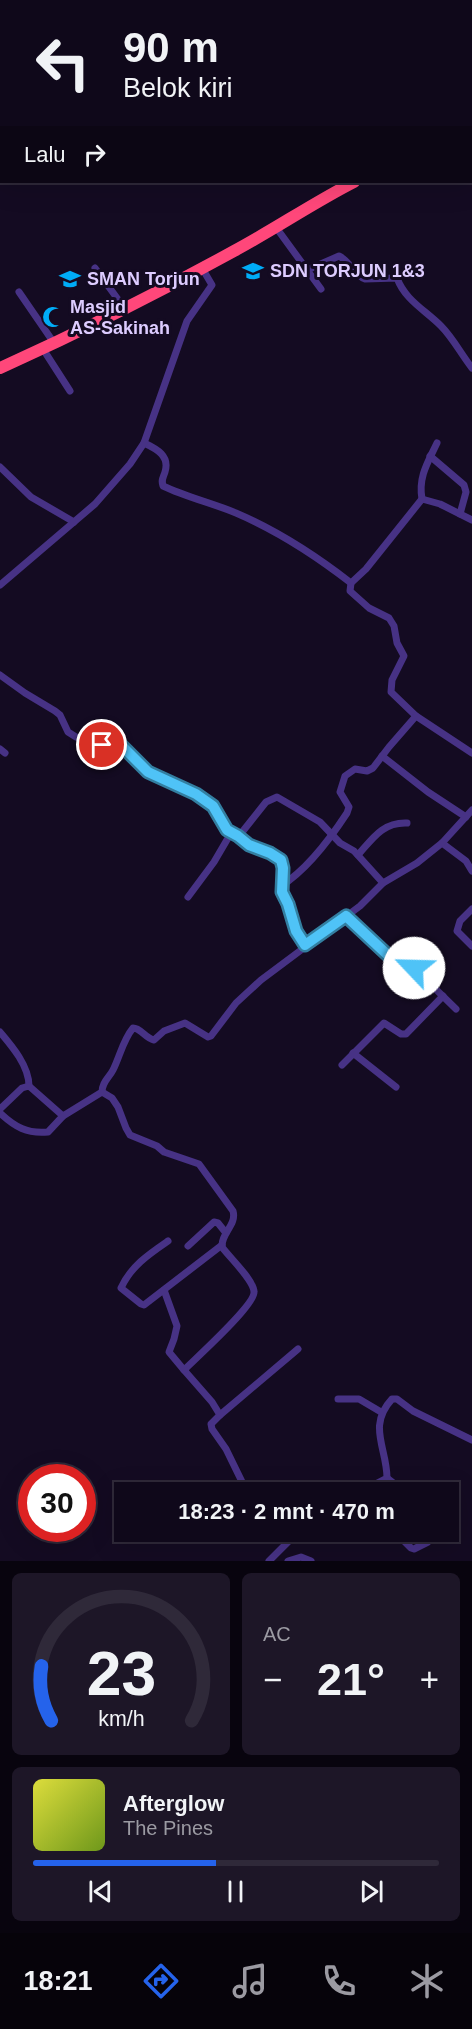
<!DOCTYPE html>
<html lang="id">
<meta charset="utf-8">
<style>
body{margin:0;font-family:Arial,sans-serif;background:#1d1627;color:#f1f3f6;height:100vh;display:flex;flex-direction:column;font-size:22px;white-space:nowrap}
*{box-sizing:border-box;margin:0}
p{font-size:20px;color:#9b9aa2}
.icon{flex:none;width:33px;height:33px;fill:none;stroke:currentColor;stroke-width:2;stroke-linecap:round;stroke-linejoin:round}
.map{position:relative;height:1561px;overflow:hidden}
.details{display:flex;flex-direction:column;gap:12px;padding:12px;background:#08040e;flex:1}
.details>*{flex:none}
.top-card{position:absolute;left:0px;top:0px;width:472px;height:183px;box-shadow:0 6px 24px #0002,0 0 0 2px #2f2939;background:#0f081a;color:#f1f3f6;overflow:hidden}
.speed{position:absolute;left:18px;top:1464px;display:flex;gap:12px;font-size:30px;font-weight:700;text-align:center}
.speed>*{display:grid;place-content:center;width:78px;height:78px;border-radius:50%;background:#0f081a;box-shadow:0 6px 24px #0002,0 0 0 2px #2f2939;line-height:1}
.speed .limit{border:9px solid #d22;background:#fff;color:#111}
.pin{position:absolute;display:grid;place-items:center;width:51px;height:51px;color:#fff;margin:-26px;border:3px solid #fff;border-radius:50%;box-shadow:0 2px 6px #0007}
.me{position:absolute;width:66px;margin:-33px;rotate:294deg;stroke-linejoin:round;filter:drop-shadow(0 0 4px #0008)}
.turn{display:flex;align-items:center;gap:21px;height:126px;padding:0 24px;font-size:27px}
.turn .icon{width:78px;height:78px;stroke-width:2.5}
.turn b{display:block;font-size:42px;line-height:51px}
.then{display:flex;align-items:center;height:57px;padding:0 24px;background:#0003;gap:12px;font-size:22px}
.big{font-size:45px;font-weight:700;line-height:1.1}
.details .card{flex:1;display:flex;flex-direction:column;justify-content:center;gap:9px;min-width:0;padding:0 21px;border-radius:9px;background:#1d1627}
.details .dial{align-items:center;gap:0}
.dial svg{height:156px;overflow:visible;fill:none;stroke:#2f2939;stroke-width:7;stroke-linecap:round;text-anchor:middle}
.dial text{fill:#f1f3f6;stroke:none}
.song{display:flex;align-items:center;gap:18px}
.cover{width:72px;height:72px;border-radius:9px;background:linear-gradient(135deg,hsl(60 70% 55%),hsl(80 70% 35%))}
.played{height:6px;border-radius:3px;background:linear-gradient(90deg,#2563eb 45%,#2f2939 45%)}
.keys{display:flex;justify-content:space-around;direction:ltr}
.heat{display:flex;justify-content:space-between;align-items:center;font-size:33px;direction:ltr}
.details .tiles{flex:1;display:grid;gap:12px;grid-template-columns:1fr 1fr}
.card:last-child{grid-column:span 2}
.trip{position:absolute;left:114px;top:1482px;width:345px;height:60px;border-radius:0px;background:#0f081a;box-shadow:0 6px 24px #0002,0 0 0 2px #2f2939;font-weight:700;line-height:60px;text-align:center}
.menu{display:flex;height:96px;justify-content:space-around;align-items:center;background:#06030a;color:#9b9aa2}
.menu .icon{width:42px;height:42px}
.menu .current{color:#2563eb}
.menu b{font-size:27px;color:#f1f3f6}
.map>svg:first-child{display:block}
</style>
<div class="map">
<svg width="472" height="1561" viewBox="0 0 472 1561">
<rect width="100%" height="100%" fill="#140b22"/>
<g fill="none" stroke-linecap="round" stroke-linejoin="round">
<g stroke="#473285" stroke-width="7">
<polyline points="110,0 111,2"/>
<polyline points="415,0 416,2"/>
<polyline points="471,26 472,26"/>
<polyline points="471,178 472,179"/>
<polyline points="275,226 321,289"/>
<polyline points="95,268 125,309"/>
<path d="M307 270 339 256C350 261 354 275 365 279L397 278C405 300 425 310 441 326 453 338 461 354 472 368"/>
<polyline points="19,292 54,343"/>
<polyline points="43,349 70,391"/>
<path d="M144 443C157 449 170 456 165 472 163 478 161 480 163 486 186 497 212 503 236 513 278 531 315 555 351 583L366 569 422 499 440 504 472 520"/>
<polyline points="430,456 464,485 466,492 460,514"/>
<polyline points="0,467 31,497 74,522"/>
<path d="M422 499C418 477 428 462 437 443"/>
<polyline points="351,583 350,591 369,608 389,618 394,626 397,643 404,656 392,680 391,692 416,716"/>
<polyline points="0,585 95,504 130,464 144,443 187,321 212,285 202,268"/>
<polyline points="0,675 25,693 55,711 60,715 68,732 76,737 97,745 116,742 120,744 148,772 196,794 213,806 227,830 239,836 249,845 270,853 281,860 283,868 282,892 288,904 296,931 305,945"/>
<polyline points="0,749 5,753"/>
<polyline points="382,756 428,792 466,817"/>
<polyline points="239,836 266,802 277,797 320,822 340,843 354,851 383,883"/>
<polyline points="442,843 466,861 472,871"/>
<path d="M358 855C373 838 383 822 407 823"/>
<path d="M281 886C308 869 330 839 347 813L349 807 340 792 345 776 355 769 367 771 373 768 389 747 416 716 472 753"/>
<polyline points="188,897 214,862 231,833"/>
<polyline points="472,909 460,921 457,931 472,946"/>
<polyline points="346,917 391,959 414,968 456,1009"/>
<path d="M0 1032C12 1046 29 1066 29 1086"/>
<polyline points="353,1053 396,1087"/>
<polyline points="342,1065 384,1023 401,1034 406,1034 443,996"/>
<path d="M102 1092 112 1098 118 1107 126 1128 130 1135 157 1146 164 1152 199 1164 233 1211C237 1225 221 1233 222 1247 229 1257 254 1280 254 1292 255 1305 196 1358 184 1370L212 1402 220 1415 211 1424 212 1429 226 1449 247 1492"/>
<polyline points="0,1109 22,1088 29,1086 63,1116"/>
<path d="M0 1113C15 1127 27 1134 48 1132L63 1116 102 1092C102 1082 109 1078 113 1070 120 1056 123 1040 133 1028 141 1028 145 1038 154 1040L164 1031 185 1023 208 1037 211 1036 236 1003 261 980 360 906 383 883 417 863 442 843 472 810"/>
<path d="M168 1241C149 1254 131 1266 121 1288L141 1304 144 1305 222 1245"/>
<polyline points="188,1246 214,1222 218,1223 226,1233"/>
<polyline points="164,1290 177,1326 174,1339 169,1352 184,1370"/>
<polyline points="338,1399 359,1399 381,1412"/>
<polyline points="220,1415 298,1349"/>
<polyline points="387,1478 405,1492"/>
<path d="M360 1492 387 1478C387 1448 367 1426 392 1399H397L413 1411 472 1440"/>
<polyline points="395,1532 411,1548 414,1549 428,1542 432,1532"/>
<polyline points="217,1536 222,1532"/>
<polyline points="269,1561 288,1542 295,1532"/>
<polyline points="288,1561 301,1557 311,1561"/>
</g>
<g stroke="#ff477a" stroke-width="12">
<polyline points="471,118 472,118"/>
<path d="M0 368C80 332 158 293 234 251 275 229 313 203 354 182"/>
</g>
</g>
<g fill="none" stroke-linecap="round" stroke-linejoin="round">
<defs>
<polyline id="route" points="102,745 116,742 120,744 148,772 196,794 213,806 227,830 238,836 249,845 270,853 281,860 283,868 282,892 288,904 296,931 305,945 346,916 392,959 414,968"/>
</defs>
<use href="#route" stroke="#337fa1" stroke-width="15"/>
<use href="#route" stroke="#4fc3f7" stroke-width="10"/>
</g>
<defs>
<symbol id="school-bare" viewBox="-9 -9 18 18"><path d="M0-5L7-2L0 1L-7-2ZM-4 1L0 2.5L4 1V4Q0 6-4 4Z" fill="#00acf7" stroke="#140b22" stroke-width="2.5" paint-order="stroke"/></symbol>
<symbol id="mosque-bare" viewBox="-9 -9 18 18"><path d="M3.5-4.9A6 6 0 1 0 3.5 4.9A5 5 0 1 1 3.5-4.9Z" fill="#00acf7" stroke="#140b22" stroke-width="2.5" paint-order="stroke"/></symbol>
</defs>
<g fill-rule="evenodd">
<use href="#school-bare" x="238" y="256" width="30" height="30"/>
<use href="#school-bare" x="55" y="264" width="30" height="30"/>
<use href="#mosque-bare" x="38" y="302" width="30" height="30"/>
</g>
<g text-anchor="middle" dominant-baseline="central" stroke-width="6" stroke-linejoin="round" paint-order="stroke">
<g font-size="18" font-weight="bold" fill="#dcf" stroke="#140b22" text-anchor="start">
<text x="270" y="271">SDN TORJUN 1&amp;3</text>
<text x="87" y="279">SMAN Torjun</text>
<text x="70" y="307">Masjid<tspan x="70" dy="21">AS-Sakinah</tspan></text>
</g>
</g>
</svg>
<div class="speed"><div class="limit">30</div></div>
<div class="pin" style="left:102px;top:745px;background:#d93025"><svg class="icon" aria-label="arrive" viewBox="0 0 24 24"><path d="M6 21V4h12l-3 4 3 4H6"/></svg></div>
<svg class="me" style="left:414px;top:968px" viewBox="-20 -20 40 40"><circle r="19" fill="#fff"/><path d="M0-13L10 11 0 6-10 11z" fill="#4fc3f7"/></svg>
<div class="trip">18:23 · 2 mnt · 470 m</div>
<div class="top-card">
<div class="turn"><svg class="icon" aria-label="left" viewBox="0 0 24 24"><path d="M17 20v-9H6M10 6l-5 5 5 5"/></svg><div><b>90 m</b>Belok kiri</div></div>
<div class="then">Lalu<svg class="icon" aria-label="right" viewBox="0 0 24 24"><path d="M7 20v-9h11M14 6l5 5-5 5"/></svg></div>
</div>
</div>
<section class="details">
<div class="tiles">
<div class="card dial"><svg viewBox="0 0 100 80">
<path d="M14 69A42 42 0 1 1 86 69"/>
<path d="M14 69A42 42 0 0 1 9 41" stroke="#2563eb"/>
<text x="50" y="56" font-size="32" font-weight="700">23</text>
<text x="50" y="72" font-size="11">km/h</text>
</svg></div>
<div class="card"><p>AC</p>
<div class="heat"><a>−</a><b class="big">21°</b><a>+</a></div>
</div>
<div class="card">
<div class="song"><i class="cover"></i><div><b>Afterglow</b><p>The Pines</p></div></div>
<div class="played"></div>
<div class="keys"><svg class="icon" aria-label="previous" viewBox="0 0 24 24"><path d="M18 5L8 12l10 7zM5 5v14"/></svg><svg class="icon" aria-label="pause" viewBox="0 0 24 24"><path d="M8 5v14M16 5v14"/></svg><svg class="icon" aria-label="next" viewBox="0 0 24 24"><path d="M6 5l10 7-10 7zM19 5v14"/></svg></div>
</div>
</div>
</section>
<nav class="menu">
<b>18:21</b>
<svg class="icon current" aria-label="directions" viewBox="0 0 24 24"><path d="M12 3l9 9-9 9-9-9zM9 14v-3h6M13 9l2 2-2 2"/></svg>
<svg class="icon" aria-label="music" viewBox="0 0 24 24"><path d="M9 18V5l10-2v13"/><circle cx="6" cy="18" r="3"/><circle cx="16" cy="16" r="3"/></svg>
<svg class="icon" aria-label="phone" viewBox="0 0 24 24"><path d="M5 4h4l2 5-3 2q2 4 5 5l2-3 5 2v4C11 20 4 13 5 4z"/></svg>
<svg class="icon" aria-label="climate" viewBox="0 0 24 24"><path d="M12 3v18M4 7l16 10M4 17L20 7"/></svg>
</nav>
